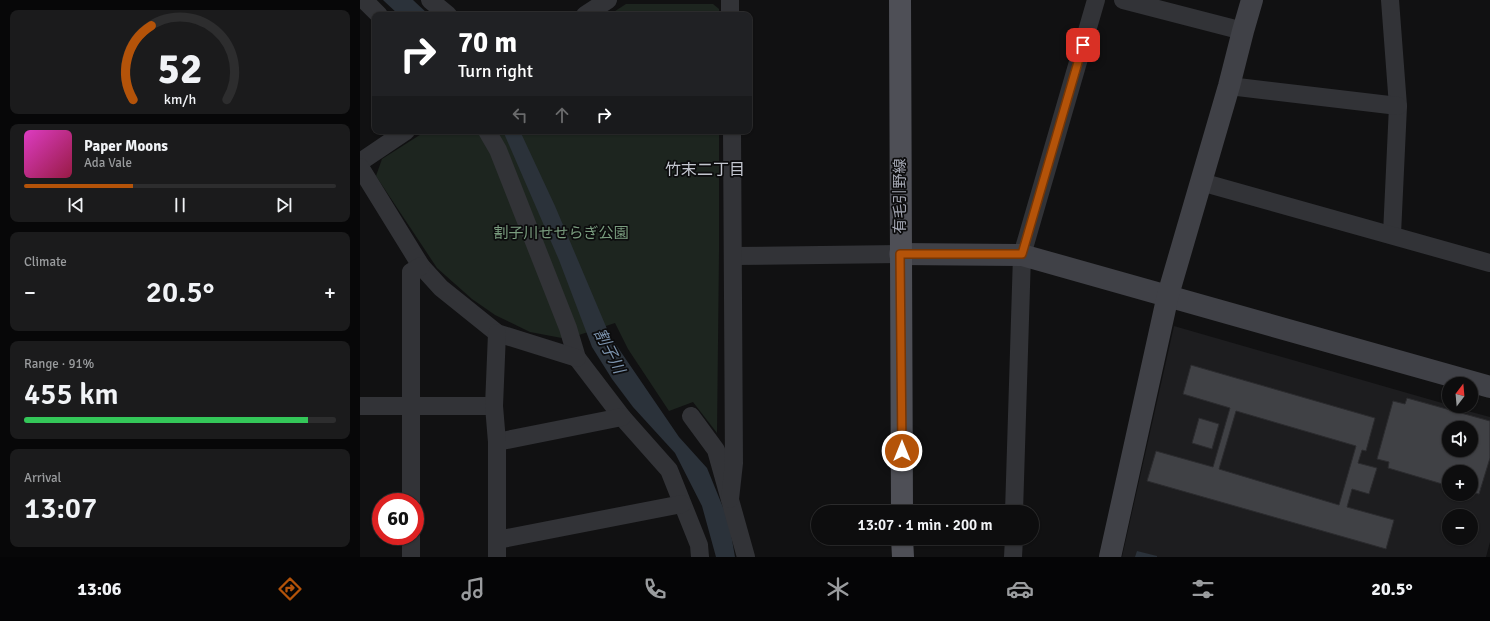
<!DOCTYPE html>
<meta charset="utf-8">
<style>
body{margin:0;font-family:Signika,"Noto Sans JP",sans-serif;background:#1b1b1c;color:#f1f3f6;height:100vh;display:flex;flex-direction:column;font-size:15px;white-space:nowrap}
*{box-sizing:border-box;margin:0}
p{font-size:13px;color:#9a9c9e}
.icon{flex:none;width:22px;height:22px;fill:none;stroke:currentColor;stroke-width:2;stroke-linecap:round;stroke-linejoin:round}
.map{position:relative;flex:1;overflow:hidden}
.sheet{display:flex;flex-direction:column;gap:10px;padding:10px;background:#070708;width:360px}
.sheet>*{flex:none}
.banner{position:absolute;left:12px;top:12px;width:380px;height:122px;border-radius:8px;box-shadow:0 1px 3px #0004,0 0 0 1px #2d2d2e;background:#202124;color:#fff;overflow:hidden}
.needle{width:26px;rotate:16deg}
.tools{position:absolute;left:1082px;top:377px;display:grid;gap:8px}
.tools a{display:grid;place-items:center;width:36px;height:36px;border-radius:50%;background:#0d0d0e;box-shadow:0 1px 3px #0004,0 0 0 1px #2d2d2e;font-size:20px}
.speed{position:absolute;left:12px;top:493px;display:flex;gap:8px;font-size:20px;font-weight:700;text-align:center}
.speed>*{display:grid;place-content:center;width:52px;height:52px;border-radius:50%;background:#0d0d0e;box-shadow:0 1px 3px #0004,0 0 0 1px #2d2d2e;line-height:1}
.speed .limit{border:6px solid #d22;background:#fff;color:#111}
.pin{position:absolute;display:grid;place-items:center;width:34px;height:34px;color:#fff;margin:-17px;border-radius:8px;box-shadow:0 2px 6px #0006}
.me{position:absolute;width:44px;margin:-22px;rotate:0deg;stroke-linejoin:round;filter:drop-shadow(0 0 3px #0008)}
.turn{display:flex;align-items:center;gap:14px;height:84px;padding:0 20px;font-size:18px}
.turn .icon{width:52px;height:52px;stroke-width:2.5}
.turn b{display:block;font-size:28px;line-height:34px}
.lanes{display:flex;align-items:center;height:38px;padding:0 20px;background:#0003;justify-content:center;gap:20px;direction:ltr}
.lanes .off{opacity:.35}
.big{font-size:30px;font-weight:600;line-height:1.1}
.sheet .widget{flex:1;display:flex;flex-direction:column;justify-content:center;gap:6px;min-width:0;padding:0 14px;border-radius:8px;background:#1b1b1c}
.sheet .dial{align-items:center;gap:0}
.dial svg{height:104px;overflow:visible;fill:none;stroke:#2d2d2e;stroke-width:7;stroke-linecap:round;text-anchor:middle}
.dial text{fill:#f1f3f6;stroke:none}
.song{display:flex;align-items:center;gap:12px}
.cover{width:48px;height:48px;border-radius:6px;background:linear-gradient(135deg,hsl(310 70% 55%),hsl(340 70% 35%))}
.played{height:4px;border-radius:2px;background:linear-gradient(90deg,#b45309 35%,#2d2d2e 35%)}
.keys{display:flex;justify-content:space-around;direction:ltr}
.heat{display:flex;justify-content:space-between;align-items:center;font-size:22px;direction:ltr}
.charge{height:6px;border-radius:3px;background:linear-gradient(90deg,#34c759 91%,#2d2d2e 0)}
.trip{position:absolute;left:451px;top:505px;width:228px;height:40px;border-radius:20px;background:#0d0d0e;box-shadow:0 1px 3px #0004,0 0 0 1px #2d2d2e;font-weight:600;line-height:40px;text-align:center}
.dock{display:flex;height:64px;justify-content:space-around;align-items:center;background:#050506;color:#9a9c9e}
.dock .icon{width:28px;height:28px}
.dock .selected{color:#b45309}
.dock b{font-size:18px;color:#f1f3f6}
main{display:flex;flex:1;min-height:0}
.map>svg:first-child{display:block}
</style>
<main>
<section class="sheet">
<div class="widget dial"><svg viewBox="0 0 100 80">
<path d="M14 69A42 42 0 1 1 86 69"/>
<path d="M14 69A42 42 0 0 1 28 12" stroke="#b45309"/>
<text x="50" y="56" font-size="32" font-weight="700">52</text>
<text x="50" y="72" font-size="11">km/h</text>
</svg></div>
<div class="widget">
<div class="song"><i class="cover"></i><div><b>Paper Moons</b><p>Ada Vale</p></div></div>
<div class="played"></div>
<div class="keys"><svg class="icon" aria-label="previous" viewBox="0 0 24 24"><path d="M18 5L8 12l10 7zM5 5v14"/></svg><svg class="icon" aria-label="pause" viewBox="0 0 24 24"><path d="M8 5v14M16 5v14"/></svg><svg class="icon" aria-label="next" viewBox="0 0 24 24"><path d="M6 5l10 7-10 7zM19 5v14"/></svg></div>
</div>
<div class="widget"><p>Climate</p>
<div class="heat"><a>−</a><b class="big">20.5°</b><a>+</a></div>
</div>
<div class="widget"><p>Range · 91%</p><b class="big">455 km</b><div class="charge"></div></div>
<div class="widget"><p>Arrival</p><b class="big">13:07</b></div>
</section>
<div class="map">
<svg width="1130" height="557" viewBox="0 0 1130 557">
<rect width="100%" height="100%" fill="#111112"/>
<path fill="#1d1d1f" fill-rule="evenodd" d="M814 326 1089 405V406L1130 417V542L1126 557H762ZM1089 428H1111V450H1089ZM1089 472H1111V494H1089ZM1089 516H1111V538H1089Z"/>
<g fill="#1d251f">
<polygon points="266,4 353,4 359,9 359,15 249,15"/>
<polygon points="66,131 359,131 359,252 357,433 333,402 309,411 268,349 255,323 207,339 170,332 135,315 112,299 77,268 16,176 22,159"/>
</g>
<g fill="#2b323a">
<polygon points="23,0 53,0 69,15 39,15"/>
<polygon points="143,131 160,131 195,206 250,336 319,437 347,468 369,522 375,557 356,557 342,506 315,453 273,407 252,379 232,347 199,260"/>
<polygon points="777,551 797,556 797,557 775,557"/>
</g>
<g fill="#404145" stroke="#2b2b2e" fill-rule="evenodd">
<path d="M831 365 1015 418 1006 451 1002 450 998 463 1017 468 1009 494 992 489 987 507 1034 520 1026 549 787 481 796 451 853 467 870 408 823 394ZM876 411 996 446 979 505 859 469Z"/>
<path d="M1047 398 1130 421V458L1119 494 1111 492V472H1089V486L1028 468 1029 462 1017 459 1033 401 1045 404ZM1089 428H1111V450H1089Z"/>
<polygon points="839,418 859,424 852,449 832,443"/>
</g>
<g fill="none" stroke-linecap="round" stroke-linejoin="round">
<g stroke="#323337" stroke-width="18">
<polyline points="4,0 19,15"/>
<polyline points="70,0 88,15"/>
<polyline points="370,0 370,15"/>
<polyline points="763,0 883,31"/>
<polyline points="1030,0 1038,106 1032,234"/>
<polyline points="225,15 248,0"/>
<polyline points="869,86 1038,106"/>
<polyline points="127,131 138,150 208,328 217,358 262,417 309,470 339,545 340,557"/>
<polyline points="0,162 46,131"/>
<polyline points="0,167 61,266 81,288 137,333 217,358"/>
<polyline points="841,182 1130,263"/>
<polyline points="373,256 540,254"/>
<polyline points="0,406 134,406"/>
<polyline points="331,416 356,450 386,557"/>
<polyline points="137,442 262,417"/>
<polyline points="370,499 374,463 372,131"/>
<polyline points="51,502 51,272 61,266"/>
<polyline points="654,512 662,255 736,0"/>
<polyline points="51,536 51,557"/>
<polyline points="137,540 322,504"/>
<polyline points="137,557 137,442 134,406 137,333"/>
<polyline points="653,557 654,538"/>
</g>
<g stroke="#404147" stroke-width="22">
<polyline points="540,254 662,255 1130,387"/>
<polyline points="750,557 808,295 869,86 883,31 892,0"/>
</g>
<g stroke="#4e4f56" stroke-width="22">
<polyline points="540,0 542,512"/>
<polyline points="542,538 543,557"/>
</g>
</g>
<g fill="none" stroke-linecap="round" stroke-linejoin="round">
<defs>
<polyline id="route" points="542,451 540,254 662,254 723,45"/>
</defs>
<use href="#route" stroke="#753606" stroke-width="10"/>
<use href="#route" stroke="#b45309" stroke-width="7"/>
</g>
<g text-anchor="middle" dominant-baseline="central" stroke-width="3.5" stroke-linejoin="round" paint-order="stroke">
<g font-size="15" fill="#a3a6b2" stroke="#0c0c0d">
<text transform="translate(540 196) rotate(-90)">有毛引野線</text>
</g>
<g font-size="15" fill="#7a9d7f" stroke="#0c0c0d">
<text x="201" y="233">割子川せせらぎ公園</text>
</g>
<g font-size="16" fill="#c3c6cf" stroke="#0c0c0d">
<text x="345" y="170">竹末二丁目</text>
</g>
<g font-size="16" font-style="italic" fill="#7b92ac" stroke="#0c0c0d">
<text transform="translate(249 351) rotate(63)">割子川</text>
</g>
</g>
</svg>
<div class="tools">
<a><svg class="needle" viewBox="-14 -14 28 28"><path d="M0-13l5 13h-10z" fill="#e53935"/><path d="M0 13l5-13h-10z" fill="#9a9c9e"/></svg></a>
<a><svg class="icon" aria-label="sound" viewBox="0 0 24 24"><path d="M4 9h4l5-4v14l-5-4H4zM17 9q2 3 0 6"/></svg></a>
<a>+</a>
<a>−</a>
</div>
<div class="speed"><div class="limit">60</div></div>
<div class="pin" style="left:723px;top:45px;background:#d93025"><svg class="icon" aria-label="arrive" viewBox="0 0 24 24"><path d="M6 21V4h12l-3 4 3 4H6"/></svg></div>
<svg class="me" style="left:542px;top:451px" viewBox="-20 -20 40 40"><circle r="17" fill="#b45309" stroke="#fff" stroke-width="3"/><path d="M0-11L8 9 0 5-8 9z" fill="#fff"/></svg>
<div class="trip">13:07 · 1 min · 200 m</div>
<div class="banner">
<div class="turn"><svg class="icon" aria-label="right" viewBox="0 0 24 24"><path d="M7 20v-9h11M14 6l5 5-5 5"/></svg><div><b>70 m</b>Turn right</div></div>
<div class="lanes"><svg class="icon off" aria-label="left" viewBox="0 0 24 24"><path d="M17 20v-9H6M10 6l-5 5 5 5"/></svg><svg class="icon off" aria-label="ahead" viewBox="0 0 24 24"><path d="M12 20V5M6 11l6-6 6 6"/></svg><svg class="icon" aria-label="right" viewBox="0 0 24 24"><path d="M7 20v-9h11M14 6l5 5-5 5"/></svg></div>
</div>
</div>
</main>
<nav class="dock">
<b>13:06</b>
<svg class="icon selected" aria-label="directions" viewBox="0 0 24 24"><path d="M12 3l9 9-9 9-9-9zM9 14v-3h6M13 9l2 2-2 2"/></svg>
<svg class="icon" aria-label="music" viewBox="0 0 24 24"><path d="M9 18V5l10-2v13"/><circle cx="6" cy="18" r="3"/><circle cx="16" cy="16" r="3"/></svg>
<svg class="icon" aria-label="phone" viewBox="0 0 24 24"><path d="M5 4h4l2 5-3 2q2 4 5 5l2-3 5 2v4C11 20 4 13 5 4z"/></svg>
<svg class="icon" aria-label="climate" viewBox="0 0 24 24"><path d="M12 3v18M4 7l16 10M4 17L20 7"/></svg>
<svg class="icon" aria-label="car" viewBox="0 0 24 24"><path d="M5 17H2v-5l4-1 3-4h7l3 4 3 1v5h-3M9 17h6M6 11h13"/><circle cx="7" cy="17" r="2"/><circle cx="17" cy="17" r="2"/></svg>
<svg class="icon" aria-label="filters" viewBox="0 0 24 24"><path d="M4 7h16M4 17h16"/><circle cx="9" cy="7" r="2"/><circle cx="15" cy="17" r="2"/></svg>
<b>20.5°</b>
</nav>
